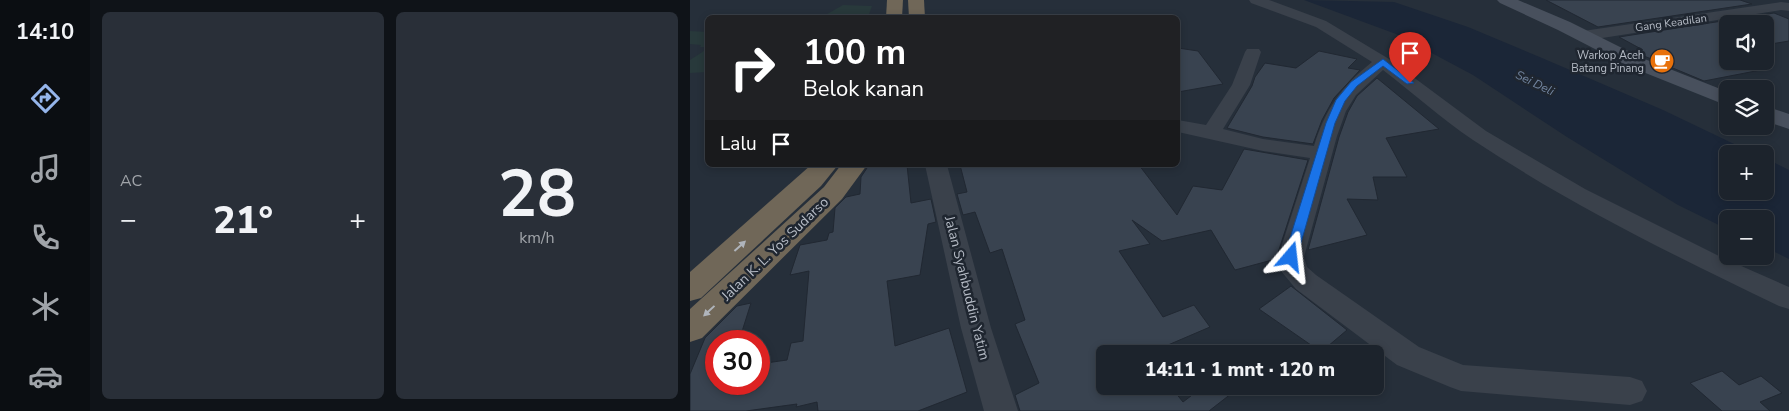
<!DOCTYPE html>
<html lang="id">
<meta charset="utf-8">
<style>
body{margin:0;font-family:"Nunito Sans",sans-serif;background:#292f38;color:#f1f3f6;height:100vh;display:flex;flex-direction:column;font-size:19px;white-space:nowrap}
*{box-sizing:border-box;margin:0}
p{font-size:16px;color:#a0a4a9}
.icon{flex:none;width:28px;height:28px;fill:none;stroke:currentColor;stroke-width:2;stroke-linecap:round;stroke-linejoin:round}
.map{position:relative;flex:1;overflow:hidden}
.sheet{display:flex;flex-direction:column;gap:12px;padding:12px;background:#0f1318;width:600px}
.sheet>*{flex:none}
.hud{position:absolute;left:15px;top:15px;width:475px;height:152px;border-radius:8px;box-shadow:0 2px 8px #0003,0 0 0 1px #3a4048;background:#202124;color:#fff;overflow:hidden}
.fabs{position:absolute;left:1029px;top:15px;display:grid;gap:10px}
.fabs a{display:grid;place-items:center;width:55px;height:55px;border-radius:8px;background:#1c232c;box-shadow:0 2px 8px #0003,0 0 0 1px #3a4048;font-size:25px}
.speed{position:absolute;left:15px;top:330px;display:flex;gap:10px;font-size:25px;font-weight:700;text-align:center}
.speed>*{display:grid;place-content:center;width:65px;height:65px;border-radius:50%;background:#1c232c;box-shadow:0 2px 8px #0003,0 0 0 1px #3a4048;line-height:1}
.speed .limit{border:8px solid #d22;background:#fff;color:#111}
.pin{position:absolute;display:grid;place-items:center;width:42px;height:42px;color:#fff;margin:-51px -21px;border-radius:50% 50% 50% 0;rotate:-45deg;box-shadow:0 0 5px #0007}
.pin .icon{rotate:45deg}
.me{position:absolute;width:55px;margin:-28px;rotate:17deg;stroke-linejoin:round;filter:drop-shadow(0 0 4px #0008)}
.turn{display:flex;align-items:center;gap:18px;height:105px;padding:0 15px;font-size:22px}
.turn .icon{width:65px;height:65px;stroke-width:2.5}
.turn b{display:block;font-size:35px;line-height:42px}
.then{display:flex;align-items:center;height:48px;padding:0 15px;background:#0003;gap:10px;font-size:19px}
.big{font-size:38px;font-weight:800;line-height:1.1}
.sheet .card{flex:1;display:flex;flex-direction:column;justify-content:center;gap:8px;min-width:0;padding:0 18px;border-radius:8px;background:#292f38}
.sheet .dial{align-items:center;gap:0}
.dial b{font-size:65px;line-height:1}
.heat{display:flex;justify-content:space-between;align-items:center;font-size:28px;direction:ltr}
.sheet .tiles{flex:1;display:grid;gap:12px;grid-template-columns:repeat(2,1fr)}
.trip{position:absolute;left:406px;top:345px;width:288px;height:50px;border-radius:8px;background:#1c232c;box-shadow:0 2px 8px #0003,0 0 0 1px #3a4048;font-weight:800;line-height:50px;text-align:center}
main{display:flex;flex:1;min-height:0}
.tab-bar{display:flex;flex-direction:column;width:90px;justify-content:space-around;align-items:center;background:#0b0e12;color:#a0a4a9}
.tab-bar .icon{width:35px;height:35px}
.tab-bar .on{color:#95b5eb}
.tab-bar b{font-size:22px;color:#f1f3f6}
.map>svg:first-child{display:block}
</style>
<main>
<nav class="tab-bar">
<b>14:10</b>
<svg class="icon on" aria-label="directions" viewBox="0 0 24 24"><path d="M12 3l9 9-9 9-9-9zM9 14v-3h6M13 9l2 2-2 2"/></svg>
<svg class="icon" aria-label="music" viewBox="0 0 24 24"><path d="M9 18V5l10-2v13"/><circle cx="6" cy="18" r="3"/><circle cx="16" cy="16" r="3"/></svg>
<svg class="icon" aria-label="phone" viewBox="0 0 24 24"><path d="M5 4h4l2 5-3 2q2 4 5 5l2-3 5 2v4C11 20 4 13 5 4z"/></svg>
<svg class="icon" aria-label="climate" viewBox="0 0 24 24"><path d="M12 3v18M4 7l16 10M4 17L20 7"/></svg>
<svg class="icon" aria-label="car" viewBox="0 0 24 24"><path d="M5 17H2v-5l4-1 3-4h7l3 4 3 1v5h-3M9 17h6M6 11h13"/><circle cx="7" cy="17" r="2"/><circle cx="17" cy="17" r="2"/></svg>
</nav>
<section class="sheet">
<div class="tiles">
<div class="card"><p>AC</p>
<div class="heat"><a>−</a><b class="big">21°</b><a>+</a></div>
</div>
<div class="card dial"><b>28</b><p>km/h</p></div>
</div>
</section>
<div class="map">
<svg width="1099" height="411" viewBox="0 0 1099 411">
<rect width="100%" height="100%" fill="#262f3a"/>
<g fill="#28393b">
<polygon points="153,5 182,6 178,17 132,17"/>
<polygon points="0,31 17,32 17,47 10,47 11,45 0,44"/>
<polygon points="17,49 17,72 0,73 0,60"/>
</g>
<polygon fill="#1b2637" points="614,0 704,2 778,27 852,58 973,110 1065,154 1038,154 1038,191 1075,191 1075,158 1099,170 1099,259 1075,247 1075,219 1038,219 1037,229 988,205 877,137 783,75 706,34"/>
<g fill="#394350" stroke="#212832">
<polygon points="856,0 1050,0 1062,4 908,27"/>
<polygon points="1084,13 1099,19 1099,41 1075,45 1075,24 1038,24 1038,61 1064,61 1081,68 1014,81 942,51 953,50 929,37"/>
<polygon points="488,48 508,51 533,84 488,92"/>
<polygon points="629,51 667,59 658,68 670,70 644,98 632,120 623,144 573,137 537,128 562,86 565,77 575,63 606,68"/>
<polygon points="687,78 749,129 696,138 717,177 683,177 688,200 657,199 677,235 618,250 649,137 658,112 667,96"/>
<polygon points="554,149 618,160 586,259 545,270 521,230 472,241 442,220 460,244 429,251 473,317 504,305 520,327 457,354 415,354 415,386 480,386 493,402 514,386 551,386 519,411 330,411 325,395 349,383 325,324 335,320 312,249 300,253 285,212 273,215 267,194 277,192 270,165 449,165 487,215 503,186 532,190"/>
<polygon points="179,165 217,165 221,203 241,199 246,222 238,224 230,275 197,281 205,346 259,328 277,392 228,411 128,411 127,402 106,407 107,404 56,411 0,411 0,374 15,338 47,306 61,303 49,341 26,341 26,384 69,384 69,364 97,360 101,343 113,341 119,271 100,275 110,245 137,240 139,233 143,232 145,208 156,197 170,194 171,177"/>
<polygon points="601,286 657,330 631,352 569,309"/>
<polygon points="1032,371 1049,385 1071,376 1092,393 1070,402 1080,411 1032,411 1000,383"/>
</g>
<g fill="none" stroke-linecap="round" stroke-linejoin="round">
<g fill="#3a414b" fill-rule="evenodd">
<path d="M559 0H579L636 21 699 59 796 131 895 189 1033 258 1099 287V309L1089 306C985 256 879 204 783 140 752 119 723 93 693 70L666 95 656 111 647 136 614 257 617 267 626 275 729 347 773 365 940 377 952 381 957 391 952 401 940 405 771 391 760 387 707 365 606 289 591 271 588 257 620 158 573 151 488 132V120L516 125 542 85 555 52 557 49H569L571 52 560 85 533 129 573 139 624 146C636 108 651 87 682 62L626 27 561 3Z"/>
<polygon points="1091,2 1099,3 1099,11 1091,10 893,41 888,39 885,36 888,33 893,31"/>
<polygon points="235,165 257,165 301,328 328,411 294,411 271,328"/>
</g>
<g fill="#48505d" fill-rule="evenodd">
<polygon points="807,0 828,0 880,22 952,58 1038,92 1038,106 938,66 868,30 810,3"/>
<polygon points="1075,106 1099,114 1099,129 1075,121"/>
</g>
<g fill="#706758" fill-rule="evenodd">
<polygon points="197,0 213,0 212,18 196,18"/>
<polygon points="218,0 234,0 235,18 219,18"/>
<polygon points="121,165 148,165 131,186 11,298 0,301 0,272"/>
<polygon points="151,165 177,165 152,199 12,338 0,342 0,309 134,187"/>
</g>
</g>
<defs><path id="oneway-solid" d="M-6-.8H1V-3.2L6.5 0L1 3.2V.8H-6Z" transform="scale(1.25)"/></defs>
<g fill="#afb4bb">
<use href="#oneway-solid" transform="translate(50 246) rotate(-42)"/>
<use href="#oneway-solid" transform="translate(19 311) rotate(137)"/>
</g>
<polygon fill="#1a73e8" stroke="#114b97" points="693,59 724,83 717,84 693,66 667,86 655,101 645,123 607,257 605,260 596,260 594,257 636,123 646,100 661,82"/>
<defs>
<symbol id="cafe-disc" viewBox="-11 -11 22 22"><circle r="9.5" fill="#e8710a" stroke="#1f2630"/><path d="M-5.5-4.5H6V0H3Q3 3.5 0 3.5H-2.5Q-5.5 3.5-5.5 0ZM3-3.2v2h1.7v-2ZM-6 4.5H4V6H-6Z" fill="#fff"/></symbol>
</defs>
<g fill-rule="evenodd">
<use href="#cafe-disc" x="958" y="47" width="28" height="28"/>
</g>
<g text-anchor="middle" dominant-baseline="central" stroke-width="5" stroke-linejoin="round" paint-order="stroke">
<g font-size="11" fill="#b6bcc6" stroke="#1f2630">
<text transform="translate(981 23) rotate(-8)">Gang Keadilan</text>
</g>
<g font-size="11" fill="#b6bcc6" stroke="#1f2630" text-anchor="end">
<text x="954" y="55">Warkop Aceh<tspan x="954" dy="13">Batang Pinang</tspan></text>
</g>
<g font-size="12" font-style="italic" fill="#7386a1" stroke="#1f2630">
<text transform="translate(845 83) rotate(26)">Sei Deli</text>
</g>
<g font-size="14" fill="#b6bcc6" stroke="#1f2630">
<text transform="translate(85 249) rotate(-44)">Jalan K. L. Yos Sudarso</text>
<text transform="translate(277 288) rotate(76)">Jalan Syahbuddin Yatim</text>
</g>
</g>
</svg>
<div class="fabs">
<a><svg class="icon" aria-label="sound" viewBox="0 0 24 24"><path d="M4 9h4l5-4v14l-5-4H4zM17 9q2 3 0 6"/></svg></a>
<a><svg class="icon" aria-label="layers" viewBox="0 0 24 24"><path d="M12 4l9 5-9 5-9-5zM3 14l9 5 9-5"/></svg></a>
<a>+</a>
<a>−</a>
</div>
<div class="speed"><div class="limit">30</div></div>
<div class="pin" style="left:720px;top:83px;background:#d93025"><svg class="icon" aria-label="arrive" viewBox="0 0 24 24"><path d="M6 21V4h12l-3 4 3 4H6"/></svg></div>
<svg class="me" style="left:601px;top:257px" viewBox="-20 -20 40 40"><path d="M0-17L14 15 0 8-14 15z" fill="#1a73e8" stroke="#fff" stroke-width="4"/></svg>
<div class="trip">14:11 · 1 mnt · 120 m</div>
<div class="hud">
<div class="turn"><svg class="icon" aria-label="right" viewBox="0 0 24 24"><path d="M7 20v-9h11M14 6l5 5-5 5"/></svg><div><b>100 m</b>Belok kanan</div></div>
<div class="then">Lalu<svg class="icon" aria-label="arrive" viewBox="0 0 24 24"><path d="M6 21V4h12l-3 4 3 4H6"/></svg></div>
</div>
</div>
</main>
